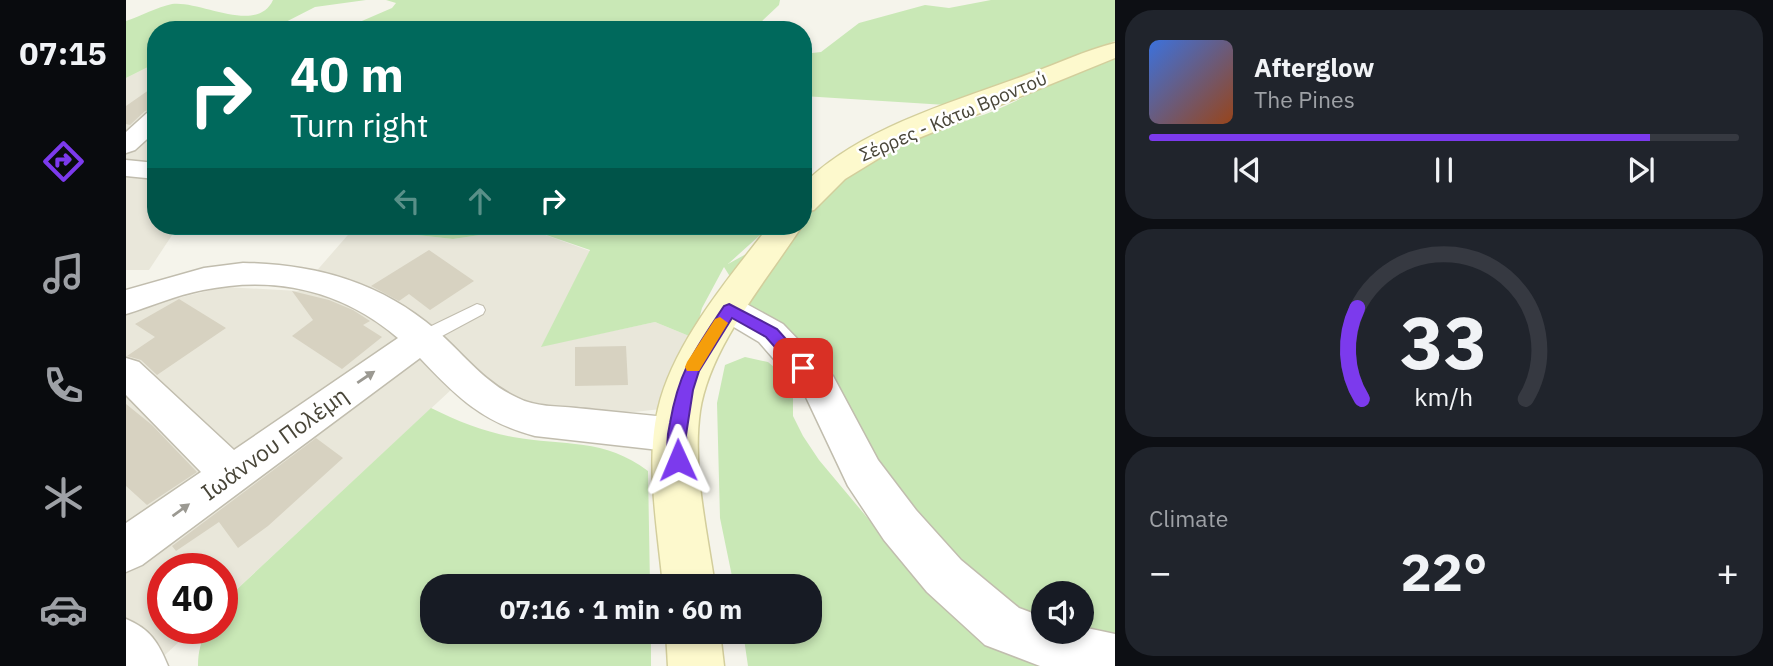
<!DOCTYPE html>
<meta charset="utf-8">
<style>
body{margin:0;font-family:"IBM Plex Sans",sans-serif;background:#20242c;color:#f1f3f6;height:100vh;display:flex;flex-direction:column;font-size:26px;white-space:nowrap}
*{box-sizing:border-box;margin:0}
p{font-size:23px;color:#9ea1a6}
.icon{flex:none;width:38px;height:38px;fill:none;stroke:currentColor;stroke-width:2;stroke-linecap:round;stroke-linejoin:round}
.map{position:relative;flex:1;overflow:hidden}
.sheet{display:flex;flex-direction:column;gap:10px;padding:10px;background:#0d0f14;width:658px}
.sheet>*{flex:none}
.top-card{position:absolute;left:21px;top:21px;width:665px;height:214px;border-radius:28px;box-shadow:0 4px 10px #0003;background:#00695c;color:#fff;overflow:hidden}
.controls{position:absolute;left:905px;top:581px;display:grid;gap:14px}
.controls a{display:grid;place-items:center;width:63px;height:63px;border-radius:50%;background:#171b24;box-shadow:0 4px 10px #0003;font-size:35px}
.speed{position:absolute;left:21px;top:553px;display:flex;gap:14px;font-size:35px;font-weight:700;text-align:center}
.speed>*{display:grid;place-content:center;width:91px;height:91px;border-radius:50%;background:#171b24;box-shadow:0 4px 10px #0003;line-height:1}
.speed .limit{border:10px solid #d22;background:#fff;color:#111}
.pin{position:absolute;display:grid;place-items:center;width:60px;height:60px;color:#fff;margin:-30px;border-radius:14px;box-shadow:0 4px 10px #0006}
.me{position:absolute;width:77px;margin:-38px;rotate:359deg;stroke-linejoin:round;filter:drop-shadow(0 0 5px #0008)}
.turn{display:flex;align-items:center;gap:24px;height:147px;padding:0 28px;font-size:32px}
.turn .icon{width:91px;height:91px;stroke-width:2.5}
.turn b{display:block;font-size:49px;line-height:60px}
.lanes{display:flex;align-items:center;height:66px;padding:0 28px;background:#0003;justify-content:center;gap:35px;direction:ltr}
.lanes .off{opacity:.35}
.big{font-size:52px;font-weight:700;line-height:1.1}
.sheet .widget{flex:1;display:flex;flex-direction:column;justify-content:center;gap:10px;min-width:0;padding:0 24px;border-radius:28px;background:#20242c}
.sheet .dial{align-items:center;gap:0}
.dial svg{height:182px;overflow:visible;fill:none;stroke:#363941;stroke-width:7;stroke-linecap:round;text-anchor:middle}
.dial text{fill:#f1f3f6;stroke:none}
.song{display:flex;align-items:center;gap:21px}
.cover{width:84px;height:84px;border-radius:10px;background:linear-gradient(135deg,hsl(220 70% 55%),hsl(20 70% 35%))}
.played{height:7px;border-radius:4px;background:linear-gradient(90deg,#7c3aed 85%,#363941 85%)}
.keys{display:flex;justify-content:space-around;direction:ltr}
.heat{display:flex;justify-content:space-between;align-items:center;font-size:38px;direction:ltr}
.trip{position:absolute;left:294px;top:574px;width:402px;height:70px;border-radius:28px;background:#171b24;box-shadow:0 4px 10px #0003;font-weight:700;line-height:70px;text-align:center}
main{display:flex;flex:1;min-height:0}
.menu{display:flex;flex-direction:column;width:126px;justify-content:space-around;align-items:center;background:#090b0e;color:#9ea1a6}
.menu .icon{width:49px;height:49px}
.menu .current{color:#7c3aed}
.menu b{font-size:32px;color:#f1f3f6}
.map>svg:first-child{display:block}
</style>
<main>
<nav class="menu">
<b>07:15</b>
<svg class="icon current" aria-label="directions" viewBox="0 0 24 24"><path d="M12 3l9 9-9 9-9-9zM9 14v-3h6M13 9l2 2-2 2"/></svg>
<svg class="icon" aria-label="music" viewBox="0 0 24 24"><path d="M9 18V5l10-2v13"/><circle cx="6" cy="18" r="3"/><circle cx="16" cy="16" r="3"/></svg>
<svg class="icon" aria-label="phone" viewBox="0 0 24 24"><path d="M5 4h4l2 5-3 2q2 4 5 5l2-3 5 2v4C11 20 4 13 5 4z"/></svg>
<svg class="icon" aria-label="climate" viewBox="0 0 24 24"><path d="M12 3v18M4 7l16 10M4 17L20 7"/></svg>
<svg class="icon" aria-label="car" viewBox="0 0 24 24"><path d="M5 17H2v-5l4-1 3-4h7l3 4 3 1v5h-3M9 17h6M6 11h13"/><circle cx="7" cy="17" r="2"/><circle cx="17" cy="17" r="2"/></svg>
</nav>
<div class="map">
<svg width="989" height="666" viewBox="0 0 989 666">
<rect width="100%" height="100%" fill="#f5f4eb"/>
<g fill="#e9e7da">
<polygon points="30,63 30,226 52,226 23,270 0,270 0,78"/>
<polygon points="228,228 327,239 400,228 464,251 416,346 529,322 568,338 535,409 446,419 414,413 341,375 96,603 96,569 37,569 37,628 68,628 27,666 0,666 0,314 27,304 98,287 173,291"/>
</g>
<g fill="#c9e8b6" fill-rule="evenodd">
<path d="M147 0H240L189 7 144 30H30V63L0 78V21C15 16 31 7 46 4 74 0 131 35 147 0Z"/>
<polygon points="260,0 654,0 653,5 634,23 614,30 215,30 266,8 270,3"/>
<polygon points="865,0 989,0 989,41 820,105 677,96 677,54 695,52 733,23 799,5 823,8"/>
<path d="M989 49V666H622L617 632H684V586H608L594 518 591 403 599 365 619 357 642 362 661 378 667 397V416L677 436 693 460 796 583 598 267 576 308 568 338 529 322 415 347 464 250 400 228 327 239 228 228 229 226H644L602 264 671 226H677C685 189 779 140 813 127 830 121 848 119 865 112 908 94 948 71 989 49ZM917 593H956V632H917Z"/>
<path d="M305 408C331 421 359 432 387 437 438 446 479 438 522 471L524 586H306V632H525V666H72C72 652 75 640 82 628H96V607L108 592Z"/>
</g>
<g fill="#d7d2c1">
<polygon points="30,85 30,109 19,111 4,125 0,124 0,106"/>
<polygon points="303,250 348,281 304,310 283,294 273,301 245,286"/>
<polygon points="166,291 203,300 227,310 244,321 237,325 256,337 216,369 166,336 187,320"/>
<polygon points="53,299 100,328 31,375 15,360 1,356 29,337 9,324"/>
<polygon points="500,346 502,385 449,386 449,347"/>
<polygon points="0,404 26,425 71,472 21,505 0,486"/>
<polygon points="190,438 217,458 142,526 112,548 93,522 50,551 46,546"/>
</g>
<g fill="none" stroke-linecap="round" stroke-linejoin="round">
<defs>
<polygon id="lane" points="351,304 357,306 359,310 357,314 303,343 291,343 288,338 291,333"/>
<g id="street">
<polygon points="30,111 30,131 9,150 0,153 0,132 21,113"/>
<polygon points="0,160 30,163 30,179 0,176"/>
<path d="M117 263C189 264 254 282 310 330 337 353 358 383 392 398 409 407 431 406 450 408 483 411 517 415 551 418L565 423 571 435 565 447 551 452 409 436C356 422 331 397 294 358L16 565 0 572V523L75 472 0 395V358L13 362 108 450 272 338C216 290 148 275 77 290 50 295 26 306 0 314V290L78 268Z"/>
<polygon points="603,297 615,301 657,324 707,376 752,460 790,510 835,560 893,608 917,617 917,632 956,632 956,627 989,634 989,666 914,666 859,645 801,592 758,540 722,486 679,395 633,342 591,317 586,309 591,301"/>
<path d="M0 619C24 629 32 642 42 666H0Z"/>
</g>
<g id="secondary">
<path d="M989 43V58L773 146 719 179 688 210 677 212V185C732 128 831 101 903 74 931 64 960 50 989 43Z"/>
<path d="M643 226H676C641 280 584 346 574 411 566 468 581 530 589 586H537C532 532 519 462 532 409 547 343 603 278 643 226Z"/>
<polygon points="540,632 594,632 598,666 542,666"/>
</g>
</defs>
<use href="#lane" stroke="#c1bdae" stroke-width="2"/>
<use href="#street" stroke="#c1bdae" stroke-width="3"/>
<use href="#secondary" stroke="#d3ce9c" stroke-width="3"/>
<use href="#lane" fill="#fff" fill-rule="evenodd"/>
<use href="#street" fill="#fff" fill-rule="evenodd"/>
<use href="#secondary" fill="#fdf9cd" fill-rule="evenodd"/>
</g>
<defs><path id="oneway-solid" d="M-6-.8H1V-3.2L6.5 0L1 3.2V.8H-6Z" transform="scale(1.75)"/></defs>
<g fill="#9b9992">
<use href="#oneway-solid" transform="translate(240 377) rotate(-34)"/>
<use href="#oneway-solid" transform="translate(55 510) rotate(-36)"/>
</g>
<path fill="#7c3aed" stroke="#51269a" stroke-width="2" d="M603 304 651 329 686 368 683 373H672L640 337 606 318 573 371 567 390 560 435 562 460 559 465 552 468 545 465C540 453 541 436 544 423 553 370 569 350 598 306Z"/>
<polygon fill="#f59e0b" points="594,317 602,323 573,371 561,371 559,367 561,362 589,319"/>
<g text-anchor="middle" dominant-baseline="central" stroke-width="5" stroke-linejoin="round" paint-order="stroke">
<g font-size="19" fill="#494639" stroke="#fff">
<text transform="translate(827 116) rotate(-23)">Σέρρες - Κάτω Βροντού</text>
</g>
<g font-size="23" fill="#494639" stroke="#fff">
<text transform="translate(148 443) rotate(-36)">Ιωάννου Πολέμη</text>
</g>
</g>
</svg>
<div class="controls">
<a><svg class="icon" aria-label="sound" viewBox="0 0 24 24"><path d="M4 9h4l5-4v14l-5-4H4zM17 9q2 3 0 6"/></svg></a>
</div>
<div class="speed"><div class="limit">40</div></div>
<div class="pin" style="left:677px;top:368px;background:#d93025"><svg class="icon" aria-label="arrive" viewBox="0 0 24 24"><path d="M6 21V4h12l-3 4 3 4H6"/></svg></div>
<svg class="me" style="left:552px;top:460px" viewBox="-20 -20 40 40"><path d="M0-17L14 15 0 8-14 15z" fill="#7c3aed" stroke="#fff" stroke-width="4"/></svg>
<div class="trip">07:16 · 1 min · 60 m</div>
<div class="top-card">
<div class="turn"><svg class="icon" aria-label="right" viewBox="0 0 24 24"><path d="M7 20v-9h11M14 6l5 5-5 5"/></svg><div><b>40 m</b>Turn right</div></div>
<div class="lanes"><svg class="icon off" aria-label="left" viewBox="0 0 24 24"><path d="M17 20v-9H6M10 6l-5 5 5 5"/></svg><svg class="icon off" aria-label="ahead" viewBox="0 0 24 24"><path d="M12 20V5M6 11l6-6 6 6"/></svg><svg class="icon" aria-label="right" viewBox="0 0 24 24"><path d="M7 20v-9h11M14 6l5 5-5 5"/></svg></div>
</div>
</div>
<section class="sheet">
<div class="widget">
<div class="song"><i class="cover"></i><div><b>Afterglow</b><p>The Pines</p></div></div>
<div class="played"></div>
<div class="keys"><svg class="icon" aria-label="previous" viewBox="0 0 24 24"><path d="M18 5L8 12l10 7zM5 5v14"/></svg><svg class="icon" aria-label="pause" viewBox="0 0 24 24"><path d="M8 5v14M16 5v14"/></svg><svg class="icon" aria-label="next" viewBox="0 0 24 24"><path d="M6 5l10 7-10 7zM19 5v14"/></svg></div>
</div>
<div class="widget dial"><svg viewBox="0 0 100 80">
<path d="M14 69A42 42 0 1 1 86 69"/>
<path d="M14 69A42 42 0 0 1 12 29" stroke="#7c3aed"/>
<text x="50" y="56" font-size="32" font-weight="700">33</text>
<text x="50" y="72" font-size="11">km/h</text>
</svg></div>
<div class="widget"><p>Climate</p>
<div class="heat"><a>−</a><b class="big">22°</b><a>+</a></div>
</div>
</section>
</main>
